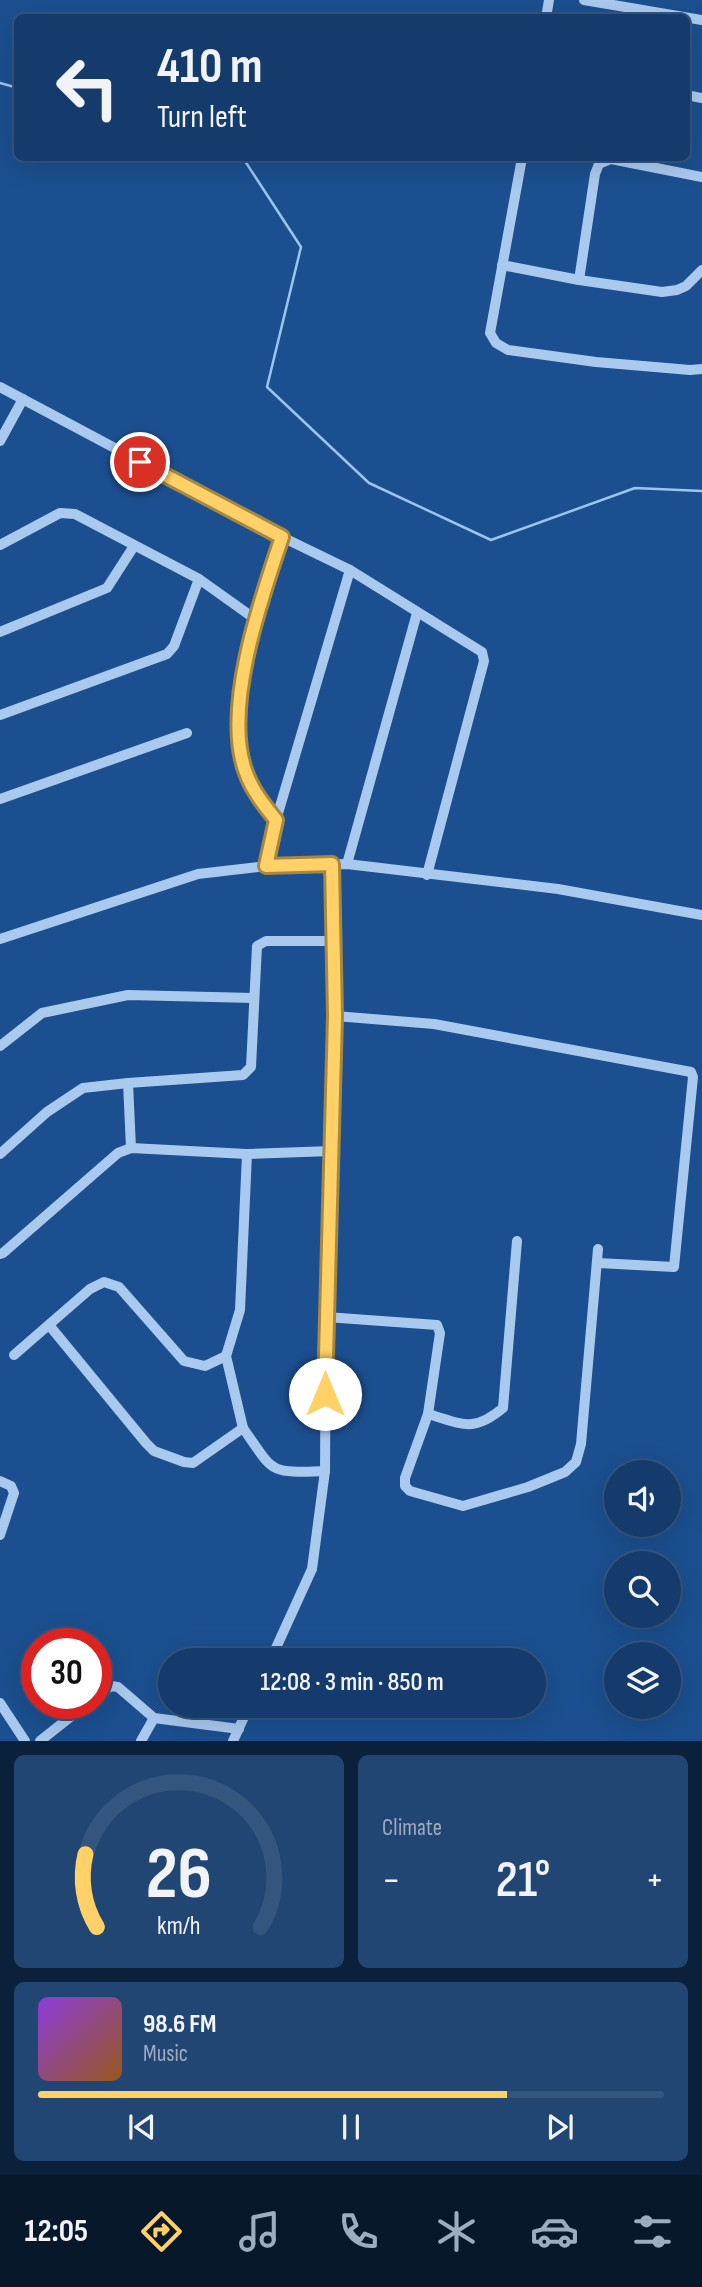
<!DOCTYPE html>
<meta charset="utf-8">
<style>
body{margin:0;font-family:"Sofia Sans Condensed",sans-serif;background:#214673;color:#f1f3f6;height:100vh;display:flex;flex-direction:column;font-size:26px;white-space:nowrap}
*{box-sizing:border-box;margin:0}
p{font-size:23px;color:#9dadc1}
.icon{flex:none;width:38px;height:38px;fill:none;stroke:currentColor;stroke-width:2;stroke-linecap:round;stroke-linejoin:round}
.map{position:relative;height:1741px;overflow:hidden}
.details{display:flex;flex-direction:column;gap:14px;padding:14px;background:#0b203b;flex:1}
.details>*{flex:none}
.banner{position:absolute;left:14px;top:14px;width:676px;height:147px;border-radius:10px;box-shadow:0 7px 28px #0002,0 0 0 2px #33557e;background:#143b6b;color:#f1f3f6;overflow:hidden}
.buttons{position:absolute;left:604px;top:1460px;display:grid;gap:14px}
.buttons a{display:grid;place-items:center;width:77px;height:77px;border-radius:50%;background:#143b6b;box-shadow:0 7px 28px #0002,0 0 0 2px #33557e;font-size:35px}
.speed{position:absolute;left:21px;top:1628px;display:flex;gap:14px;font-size:35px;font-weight:700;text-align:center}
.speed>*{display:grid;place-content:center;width:91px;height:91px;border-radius:50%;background:#143b6b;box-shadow:0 7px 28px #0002,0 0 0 2px #33557e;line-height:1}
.speed .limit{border:10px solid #d22;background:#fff;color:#111}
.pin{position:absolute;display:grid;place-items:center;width:60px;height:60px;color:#fff;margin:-30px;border:4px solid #fff;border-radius:50%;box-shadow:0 2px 7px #0007}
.me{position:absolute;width:77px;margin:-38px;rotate:0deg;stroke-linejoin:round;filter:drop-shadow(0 0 5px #0008)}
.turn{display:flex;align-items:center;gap:24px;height:147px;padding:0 28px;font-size:32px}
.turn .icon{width:91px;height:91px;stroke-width:2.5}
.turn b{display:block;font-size:49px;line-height:60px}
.big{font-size:52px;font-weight:600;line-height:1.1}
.details .tile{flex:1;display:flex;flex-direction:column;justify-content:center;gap:10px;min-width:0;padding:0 24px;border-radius:10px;background:#214673}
.details .dial{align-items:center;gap:0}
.dial svg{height:182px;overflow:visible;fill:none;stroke:#33557e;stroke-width:7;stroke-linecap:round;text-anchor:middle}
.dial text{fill:#f1f3f6;stroke:none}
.song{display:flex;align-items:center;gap:21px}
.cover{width:84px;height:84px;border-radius:10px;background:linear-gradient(135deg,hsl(270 70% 55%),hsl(30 70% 35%))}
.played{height:7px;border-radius:4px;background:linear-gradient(90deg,#ffd166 75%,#33557e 75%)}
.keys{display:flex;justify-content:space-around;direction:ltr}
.heat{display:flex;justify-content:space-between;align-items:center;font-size:38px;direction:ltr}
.details .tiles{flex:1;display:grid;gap:14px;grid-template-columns:1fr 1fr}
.tile:last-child{grid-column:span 2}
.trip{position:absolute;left:158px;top:1648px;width:388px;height:70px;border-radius:35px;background:#143b6b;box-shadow:0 7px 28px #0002,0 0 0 2px #33557e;font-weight:600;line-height:70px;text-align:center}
.menu{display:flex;height:112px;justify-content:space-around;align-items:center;background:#08182b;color:#9dadc1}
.menu .icon{width:49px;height:49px}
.menu .current{color:#ffd166}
.menu b{font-size:32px;color:#f1f3f6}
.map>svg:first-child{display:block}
</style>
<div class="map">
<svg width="702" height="1741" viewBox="0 0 702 1741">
<rect width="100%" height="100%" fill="#1b4f8f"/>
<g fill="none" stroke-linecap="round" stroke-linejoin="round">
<g stroke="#9cc4f0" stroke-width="2.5">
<polyline points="0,83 18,88"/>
<polyline points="243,158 301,247 267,387 369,483 491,540 635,488 702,491"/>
</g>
<g stroke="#a9c9ee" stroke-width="10">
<polyline points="584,0 702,20"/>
<polyline points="546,18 549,0"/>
<polyline points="686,95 702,98"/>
<polyline points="522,158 490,333 496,343 508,350 596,362 690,370 702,369"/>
<polyline points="502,265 579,280 662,292 677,290 686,286 702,270"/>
<polyline points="579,280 595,174 599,164 611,159 702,177"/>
<polyline points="0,387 282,537 350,570 482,652 484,661 427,875"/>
<polyline points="0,441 23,399"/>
<polyline points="0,545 60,513 75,514 199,579 174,646 167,654 0,715"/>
<polyline points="199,579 255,619"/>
<polyline points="0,632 107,588 134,546"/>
<polyline points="0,799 187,733"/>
<path d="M276 820C264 805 251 789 245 770 223 707 261 599 282 537"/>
<polyline points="347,864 417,613"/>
<polyline points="266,866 276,820 350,570"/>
<polyline points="0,939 198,874 266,866 347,864 558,889 702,915"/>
<polyline points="335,1016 434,1024 691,1072 693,1077 674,1267 598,1263"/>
<polyline points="0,1046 42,1013 128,995 254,998"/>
<polyline points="131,1148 128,1083 243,1075 251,1067 257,946 266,941 334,941"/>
<polyline points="0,1154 47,1112 83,1088 128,1083"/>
<polyline points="0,1254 3,1253 118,1153 131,1148 247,1154 331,1151"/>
<polyline points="326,1317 437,1325 440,1333 428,1414 405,1478 405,1486 410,1491 463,1506 528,1487 565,1472 576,1462 581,1444 598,1249"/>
<path d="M49 1325 146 1443 154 1451 184 1462 193 1463 243 1428C275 1474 268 1473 325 1471"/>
<polyline points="14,1355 90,1289 104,1282 119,1287 184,1361 205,1366 226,1356"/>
<path d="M428 1414C463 1424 473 1433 503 1408L517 1241"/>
<polyline points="243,1428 226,1356 240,1310 247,1154"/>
<polyline points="0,1481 11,1486 14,1493 0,1535"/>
<polyline points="270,1661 312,1569 325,1471 326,1317 335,1016 332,864"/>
<polyline points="96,1696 111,1686 118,1687 154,1718 239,1729"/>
<polyline points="0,1703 25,1741"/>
<polyline points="40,1741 88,1703"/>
<polyline points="141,1741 154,1718"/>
<polyline points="233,1741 249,1706"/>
</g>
</g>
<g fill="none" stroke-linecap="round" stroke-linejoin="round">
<defs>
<path id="route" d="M140 462 282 537C261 599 223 707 245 770 251 789 264 805 276 820L266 866 332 864 335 1016 325 1394"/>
</defs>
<use href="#route" stroke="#a68842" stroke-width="18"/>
<use href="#route" stroke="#ffd166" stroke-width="12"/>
</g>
</svg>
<div class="buttons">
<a><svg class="icon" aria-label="sound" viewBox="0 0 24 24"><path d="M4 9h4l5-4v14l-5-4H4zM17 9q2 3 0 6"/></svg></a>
<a><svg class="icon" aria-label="search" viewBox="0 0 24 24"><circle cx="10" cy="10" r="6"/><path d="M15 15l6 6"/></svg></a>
<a><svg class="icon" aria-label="layers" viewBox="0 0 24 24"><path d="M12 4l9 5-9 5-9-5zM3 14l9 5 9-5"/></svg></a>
</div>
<div class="speed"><div class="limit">30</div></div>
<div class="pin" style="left:140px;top:462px;background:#d93025"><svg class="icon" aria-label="arrive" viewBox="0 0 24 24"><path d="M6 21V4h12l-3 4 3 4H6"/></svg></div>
<svg class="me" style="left:325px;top:1394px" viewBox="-20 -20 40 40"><circle r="19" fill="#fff"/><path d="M0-13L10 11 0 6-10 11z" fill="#ffd166"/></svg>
<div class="trip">12:08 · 3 min · 850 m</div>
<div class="banner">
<div class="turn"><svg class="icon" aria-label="left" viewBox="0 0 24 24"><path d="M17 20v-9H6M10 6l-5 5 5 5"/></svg><div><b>410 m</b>Turn left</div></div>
</div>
</div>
<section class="details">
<div class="tiles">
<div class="tile dial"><svg viewBox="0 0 100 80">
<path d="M14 69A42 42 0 1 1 86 69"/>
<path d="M14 69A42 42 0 0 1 9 37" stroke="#ffd166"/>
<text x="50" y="56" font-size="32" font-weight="700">26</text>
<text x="50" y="72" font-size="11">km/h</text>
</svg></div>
<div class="tile"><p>Climate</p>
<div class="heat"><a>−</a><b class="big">21°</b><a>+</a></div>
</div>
<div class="tile">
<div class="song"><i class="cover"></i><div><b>98.6 FM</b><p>Music</p></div></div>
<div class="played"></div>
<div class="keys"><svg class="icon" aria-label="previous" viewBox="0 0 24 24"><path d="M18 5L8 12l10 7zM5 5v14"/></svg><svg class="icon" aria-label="pause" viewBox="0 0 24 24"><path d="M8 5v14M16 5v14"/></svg><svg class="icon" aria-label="next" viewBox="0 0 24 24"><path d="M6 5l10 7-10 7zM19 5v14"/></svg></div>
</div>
</div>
</section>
<nav class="menu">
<b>12:05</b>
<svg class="icon current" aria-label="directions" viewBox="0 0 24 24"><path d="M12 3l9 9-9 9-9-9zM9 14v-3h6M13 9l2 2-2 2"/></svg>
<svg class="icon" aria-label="music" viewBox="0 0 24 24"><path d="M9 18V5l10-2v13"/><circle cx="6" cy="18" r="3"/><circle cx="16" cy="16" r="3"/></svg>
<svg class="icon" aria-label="phone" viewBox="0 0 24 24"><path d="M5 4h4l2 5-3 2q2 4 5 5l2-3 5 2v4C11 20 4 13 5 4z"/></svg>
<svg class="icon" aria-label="climate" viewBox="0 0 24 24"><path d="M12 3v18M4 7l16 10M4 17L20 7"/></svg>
<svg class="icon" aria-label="car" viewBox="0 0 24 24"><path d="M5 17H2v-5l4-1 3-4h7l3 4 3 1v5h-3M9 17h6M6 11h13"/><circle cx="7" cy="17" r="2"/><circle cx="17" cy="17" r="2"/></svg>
<svg class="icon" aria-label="filters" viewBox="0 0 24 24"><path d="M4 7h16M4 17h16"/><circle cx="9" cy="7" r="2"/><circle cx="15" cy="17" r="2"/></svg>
</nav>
